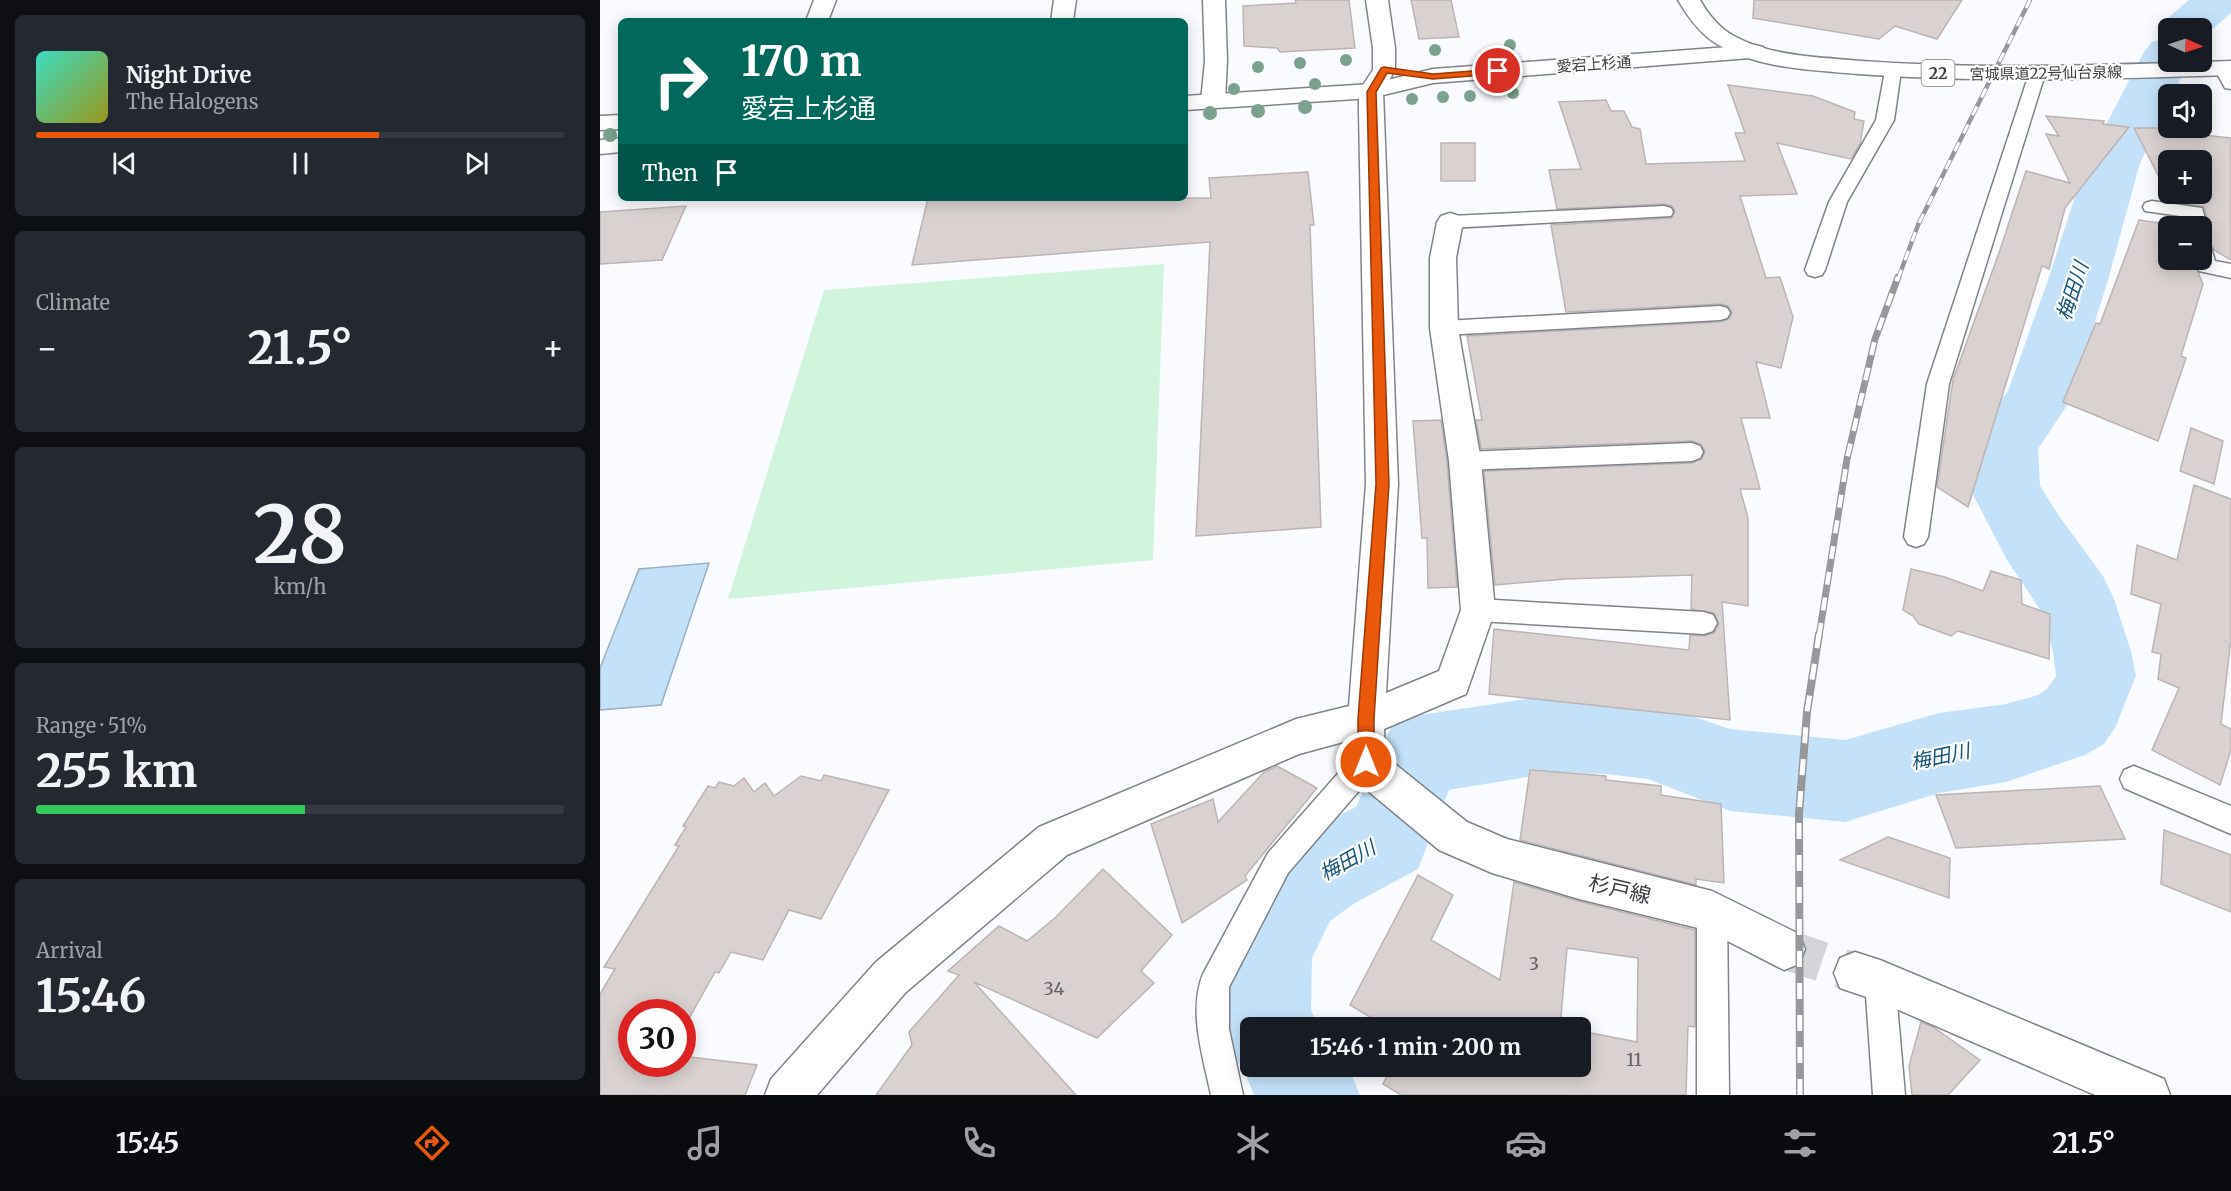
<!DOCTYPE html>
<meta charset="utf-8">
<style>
body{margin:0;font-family:Merriweather,"Noto Sans JP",serif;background:#242831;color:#f1f3f6;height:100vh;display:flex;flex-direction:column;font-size:22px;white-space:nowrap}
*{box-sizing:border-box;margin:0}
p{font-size:20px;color:#9ea1a6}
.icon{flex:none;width:33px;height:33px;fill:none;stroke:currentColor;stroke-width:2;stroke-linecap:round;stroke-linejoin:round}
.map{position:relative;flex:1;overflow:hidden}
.side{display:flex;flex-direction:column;gap:15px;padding:15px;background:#0d0f14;width:600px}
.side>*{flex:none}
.guide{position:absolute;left:18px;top:18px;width:570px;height:183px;border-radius:9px;box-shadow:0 3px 15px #0003;background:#00695c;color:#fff;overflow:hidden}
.needle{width:39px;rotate:93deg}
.controls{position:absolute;left:1558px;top:18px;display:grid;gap:12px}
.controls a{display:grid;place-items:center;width:54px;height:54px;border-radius:9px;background:#171b24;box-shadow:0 3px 15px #0003;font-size:30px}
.speed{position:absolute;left:18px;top:999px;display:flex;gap:12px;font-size:30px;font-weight:700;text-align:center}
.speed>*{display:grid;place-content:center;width:78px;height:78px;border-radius:50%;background:#171b24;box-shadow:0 3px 15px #0003;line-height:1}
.speed .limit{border:9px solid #d22;background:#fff;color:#111}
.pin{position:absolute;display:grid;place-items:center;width:51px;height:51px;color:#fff;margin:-26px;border:3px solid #fff;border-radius:50%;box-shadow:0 2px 6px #0007}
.me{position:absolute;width:66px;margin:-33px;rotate:0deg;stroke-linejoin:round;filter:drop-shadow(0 0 4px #0008)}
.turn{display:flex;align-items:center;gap:21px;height:126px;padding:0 24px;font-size:27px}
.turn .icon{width:78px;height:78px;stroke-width:2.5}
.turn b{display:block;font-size:42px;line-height:51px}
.then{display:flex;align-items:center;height:57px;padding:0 24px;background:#0003;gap:12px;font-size:22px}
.big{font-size:45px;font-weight:700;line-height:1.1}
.side .widget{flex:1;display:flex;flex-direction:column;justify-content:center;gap:9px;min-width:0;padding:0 21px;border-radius:9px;background:#242831}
.side .dial{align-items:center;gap:0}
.dial b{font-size:78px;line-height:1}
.song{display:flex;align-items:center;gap:18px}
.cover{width:72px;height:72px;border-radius:9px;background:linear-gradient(135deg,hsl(170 70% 55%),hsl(60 70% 35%))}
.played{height:6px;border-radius:3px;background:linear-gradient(90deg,#ea580c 65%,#363941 65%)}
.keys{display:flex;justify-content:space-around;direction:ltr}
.heat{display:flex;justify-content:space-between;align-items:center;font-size:33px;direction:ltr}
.charge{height:9px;border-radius:4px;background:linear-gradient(90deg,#34c759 51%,#363941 0)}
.trip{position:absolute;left:640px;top:1017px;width:351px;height:60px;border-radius:9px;background:#171b24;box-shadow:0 3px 15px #0003;font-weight:700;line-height:60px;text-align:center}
.tabs{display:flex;height:96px;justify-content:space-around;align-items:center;background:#090b0e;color:#9ea1a6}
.tabs .icon{width:42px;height:42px}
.tabs .on{color:#ea580c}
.tabs b{font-size:27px;color:#f1f3f6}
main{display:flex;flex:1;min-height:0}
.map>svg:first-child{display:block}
</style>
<main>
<section class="side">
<div class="widget">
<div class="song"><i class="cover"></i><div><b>Night Drive</b><p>The Halogens</p></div></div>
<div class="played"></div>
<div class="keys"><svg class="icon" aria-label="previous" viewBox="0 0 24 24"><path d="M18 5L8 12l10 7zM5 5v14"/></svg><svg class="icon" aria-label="pause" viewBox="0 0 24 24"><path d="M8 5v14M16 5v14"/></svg><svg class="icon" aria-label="next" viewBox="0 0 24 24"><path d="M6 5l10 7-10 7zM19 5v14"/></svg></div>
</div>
<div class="widget"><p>Climate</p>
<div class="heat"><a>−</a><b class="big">21.5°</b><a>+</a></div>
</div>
<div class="widget dial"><b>28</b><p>km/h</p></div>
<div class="widget"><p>Range · 51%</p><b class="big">255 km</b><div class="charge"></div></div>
<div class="widget"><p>Arrival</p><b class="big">15:46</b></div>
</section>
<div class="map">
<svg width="1631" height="1095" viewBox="0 0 1631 1095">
<rect width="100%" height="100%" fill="#fafbfe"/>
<polygon fill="#d1f4dd" points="564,264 553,560 128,599 224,290"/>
<polygon fill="#c3e2fa" stroke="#9ab0c2" stroke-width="1.5" points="109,563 61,705 0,710 0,668 39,569"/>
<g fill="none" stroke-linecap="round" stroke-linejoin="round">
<path fill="#9ab0c2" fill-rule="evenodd" d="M811 726 816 728 828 755 826 760 821 762 816 760C811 750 802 738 806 728Z"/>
<polygon fill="#c3e2fa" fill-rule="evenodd" points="1589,0 1631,0 1631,13 1602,38 1602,28 1569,28 1569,62 1589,62 1573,94 1569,94 1569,104 1540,163 1508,280 1470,401 1438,449 1440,486 1459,516 1503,576 1514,599 1531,651 1536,676 1515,728 1504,744 1485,755 1406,782 1339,793 1245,822 1130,811 1048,779 1006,774 958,772 849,790 818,869 755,903 730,921 712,958 711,1010 718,1028 651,1028 651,1066 748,1066 760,1095 654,1095 642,1065 636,1062 615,1013 619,954 633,921 666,857 691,839 756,807 791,727 821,715 958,694 1048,701 1130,729 1245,740 1339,713 1406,704 1438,695 1446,690 1456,676 1453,651 1441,611 1407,560 1370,489 1370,444 1380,425 1408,391 1448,280 1486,163 1544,52 1552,42 1567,38 1561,28 1568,18"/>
</g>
<g fill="#dad2d1" stroke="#bcb4b3" stroke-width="1.5" fill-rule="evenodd">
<polygon points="695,0 749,0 755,48 680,52 677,48 644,46 643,6 696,3"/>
<polygon points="811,0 851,0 859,37 819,39"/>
<polygon points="1154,0 1362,0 1337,39 1295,26 1279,39 1153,18"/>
<polygon points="1128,85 1213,96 1255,112 1254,119 1264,121 1260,144 1251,159 1177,143 1197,194 1140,196 1166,278 1180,277 1193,317 1181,368 1156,362 1170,418 1141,418 1160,489 1140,489 1148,518 1148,606 1122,602 1130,720 889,694 894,629 1089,650 1090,635 1104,636 1114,633 1119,624 1114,613 1091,609 1092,575 965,579 895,585 884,471 1092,463 1102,459 1105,451 1101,444 1092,441 881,449 876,420 882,420 867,336 1120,322 1129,319 1132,312 1128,306 1120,304 966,312 951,225 1071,218 1075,211 1072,206 1064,204 957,209 949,170 981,169 959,102 1006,100 1011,111 1024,111 1032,127 1040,129 1046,164 1145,161 1135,133 1145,133"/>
<polygon points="1446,116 1504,121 1503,124 1529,127 1465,208 1449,269 1442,266 1368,507 1337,487 1353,380 1400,250 1426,171 1470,183 1446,134 1459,136"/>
<path d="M1534 128H1599L1603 135 1631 138V260L1614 250 1609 239 1602 238V233L1609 225 1604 207 1572 202ZM1569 160H1602V194H1569Z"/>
<rect x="841" y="143" width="34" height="38"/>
<polygon points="708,172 714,225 710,225 721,527 596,536 610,242 312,265 328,198 611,198 609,178"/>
<polygon points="86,206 62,260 0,264 0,212"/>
<polygon points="1539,220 1579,226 1569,226 1569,260 1593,260 1603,284 1581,356 1586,358 1558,441 1463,402 1496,323 1500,324"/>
<polygon points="841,420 847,461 857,587 828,588 827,538 822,538 813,421"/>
<polygon points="1591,428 1623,441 1614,484 1580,471"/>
<polygon points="1594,485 1631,499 1631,639 1621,724 1631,729 1631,750 1620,785 1552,750 1579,688 1558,679 1561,654 1552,652 1561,604 1531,594 1537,545 1577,560"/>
<polygon points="1311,569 1345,577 1383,591 1391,571 1421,580 1422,604 1450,614 1449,659 1358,631 1351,636 1319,624 1313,616 1303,610"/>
<polygon points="677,766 717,788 645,876 647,880 582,923 551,824 613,799 618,822 664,772"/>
<polygon points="930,770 1006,776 1006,780 1061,786 1061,795 1121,804 1124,883 1096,879 1096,885 920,840"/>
<polygon points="224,775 289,790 221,919 189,910 163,960 131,952 119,973 115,972 82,1031 82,1012 32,1012 32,1064 82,1064 82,1056 157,1065 145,1095 0,1095 0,994 15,969 4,967 79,846 75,845 86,827 83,826 108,786 115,788 119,782 134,786 144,778 154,792 165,783 174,796 201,776 221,781"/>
<polygon points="1500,786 1525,839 1356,848 1336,795"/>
<polygon points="1564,830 1631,855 1631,912 1561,884"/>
<polygon points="1288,837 1350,858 1349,898 1240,860"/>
<polygon points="503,869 572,935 541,971 554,983 497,1038 374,982 476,1095 276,1095 312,1045 309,1032 359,975 348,971 399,926 427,941 456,917"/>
<polygon points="818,875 853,895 831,940 900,980 914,882 978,901 1095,930 1095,1027 1088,1026 1086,1095 801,1095 783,1084 792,1066 981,1066 981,1031 1037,1042 1038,958 967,948 960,1028 788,1028 750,1005"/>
<polygon points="1321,1022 1333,1027 1380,1060 1348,1095 1312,1095 1309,1066"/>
</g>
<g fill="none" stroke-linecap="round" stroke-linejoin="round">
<polyline stroke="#d4d5d8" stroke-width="40" stroke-dasharray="40 20" stroke-linecap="butt" points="1184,949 1255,973"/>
<defs>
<g id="service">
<polygon points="1622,63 1628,65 1631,69 1631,89 1625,88 1614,68"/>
<polygon points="1293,66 1301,71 1294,120 1247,202 1225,270 1222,275 1215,277 1208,275 1205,270 1229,202 1276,120 1285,71"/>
<polygon points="1437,69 1445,74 1349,384 1328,537 1324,544 1316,547 1308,544 1304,537 1327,384 1429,74"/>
<polygon points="1552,201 1602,208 1607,226 1602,231 1602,226 1589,226 1587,217 1545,211 1543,207 1545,203"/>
<polygon points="1064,206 1071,208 1073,212 1071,216 850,228 843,226 841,222 843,218 850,216"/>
<polygon points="1602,240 1609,241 1615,261 1631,264 1631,278 1599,271 1595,260 1602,260"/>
<polygon points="1120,306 1127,308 1130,313 1127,318 1120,320 844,335 837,333 834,328 837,323 844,321"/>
<polygon points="1092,443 1100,446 1103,452 1100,458 1092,461 865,470 857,467 854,461 857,455 865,452"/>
<polygon points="878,599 1104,612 1113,615 1117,623 1113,631 1104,634 878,621 869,618 866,610 869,602"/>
<path d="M766 749 776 753 780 762 776 771 688 873 629 987V1029L643 1095H611C603 1057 588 1011 603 974L668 853 756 753Z"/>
<polygon points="1534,766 1631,806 1631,834 1524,788 1520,779 1524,770"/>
<polygon points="1112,896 1123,900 1127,911 1129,1095 1097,1095 1097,911 1101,900"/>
<polygon points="1280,966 1291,970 1295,981 1305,1095 1273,1095 1265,981 1269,970"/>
</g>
<g id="minor">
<polygon points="214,0 236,0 228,21 206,21"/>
<polygon points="454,0 476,0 473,21 451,21"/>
<polygon points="603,0 625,0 627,61 625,101 621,106 613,108 605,106 601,101 605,61"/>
<path d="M766 0H788L795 48V70L783 91 798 484 786 693 839 671 861 610 849 461 830 328V258L837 222 841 216 850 213 859 216 863 222 856 258 858 328 881 461 895 610 866 694 784 729 785 756 867 822 907 839 1112 891 1199 934 1205 949 1199 964 1184 970 1106 930 979 899 892 873 839 850 762 786C749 771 747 760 747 741L699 754 467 855 306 992 217 1095H165L171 1079 276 962 439 827 696 719 749 706 766 484 759 111V91L773 70V48Z"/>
<polygon points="1255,952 1280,960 1564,1079 1570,1095 1495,1095 1278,1001 1240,988 1234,973 1240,958"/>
</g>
<g id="tertiary">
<polygon points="1155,45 1163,47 1166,52 1163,57 833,83 771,98 585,110 585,96 771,84 833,69"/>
<polygon points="21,115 21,129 0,130 0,116"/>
<polygon points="21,138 21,152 0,154 0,140"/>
</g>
<path id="primary" d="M1078 0H1100C1108 14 1119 28 1134 36 1172 57 1220 57 1262 61 1385 70 1508 65 1631 61V75C1506 79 1383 83 1258 74 1212 70 1158 69 1117 44 1100 34 1088 17 1078 0Z"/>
</defs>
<use href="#service" stroke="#80848a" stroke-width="3"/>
<use href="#minor" stroke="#80848a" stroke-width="3"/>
<use href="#tertiary" stroke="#80848a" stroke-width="3"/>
<use href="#primary" stroke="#80848a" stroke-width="3"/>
<use href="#service" fill="#fff" fill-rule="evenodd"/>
<use href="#minor" fill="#fff" fill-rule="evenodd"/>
<use href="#tertiary" fill="#fff" fill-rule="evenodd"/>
<use href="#primary" fill="#fff" fill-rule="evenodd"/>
<defs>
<polyline id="rail-far2" points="1298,279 1318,225 1430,0"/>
<polyline id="rail-far1" points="1219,636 1247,459 1275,339 1298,277"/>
<polyline id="rail" points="1200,1095 1199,814 1207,712 1219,634"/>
</defs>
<use href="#rail-far2" stroke="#97989b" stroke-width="4.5"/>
<use href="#rail-far1" stroke="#97989b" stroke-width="7"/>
<use href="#rail" stroke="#97989b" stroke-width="8"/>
<use href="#rail-far2" stroke="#fff" stroke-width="3" stroke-dasharray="10" stroke-linecap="butt"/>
<use href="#rail-far1" stroke="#fff" stroke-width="4.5" stroke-dasharray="13" stroke-linecap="butt"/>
<use href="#rail" stroke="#fff" stroke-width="5" stroke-dasharray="16" stroke-linecap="butt"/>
</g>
<g fill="#7ba18f">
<circle cx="910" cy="45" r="6"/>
<circle cx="835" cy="50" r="6"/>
<circle cx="746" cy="60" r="6"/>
<circle cx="700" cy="63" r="6"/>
<circle cx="658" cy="67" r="6"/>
<circle cx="715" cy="84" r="6"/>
<circle cx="634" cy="89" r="6"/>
<circle cx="913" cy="93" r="6"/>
<circle cx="870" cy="96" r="6"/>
<circle cx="843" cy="97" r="6"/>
<circle cx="812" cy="99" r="6"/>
<circle cx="705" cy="107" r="7"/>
<circle cx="658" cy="111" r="7"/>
<circle cx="610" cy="113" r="7"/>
<circle cx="10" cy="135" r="7"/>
</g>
<polygon fill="#ea580c" stroke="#983908" stroke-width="1.5" points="784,67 833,74 898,69 903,71 898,74 833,79 787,73 776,92 789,484 774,719 774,762 772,767 766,769 761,767 758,762 758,719 776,484 767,92 781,68"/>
<g text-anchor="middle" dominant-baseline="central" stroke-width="4.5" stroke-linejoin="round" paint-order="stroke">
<g font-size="15" fill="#3b3d40" stroke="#fff">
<text transform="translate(994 64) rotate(-4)">愛宕上杉通</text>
<text transform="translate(1446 73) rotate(-1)">宮城県道22号仙台泉線</text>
</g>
<rect fill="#fff" stroke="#767779" stroke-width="1.5" x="1321.5" y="60" width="33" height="26" rx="4.5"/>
<g font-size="16" font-weight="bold" fill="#3b3d40">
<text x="1338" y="73">22</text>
</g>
<g font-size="18" fill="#636264">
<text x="934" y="963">3</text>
<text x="454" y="988">34</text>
<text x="1034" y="1059">11</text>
</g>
<g font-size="20" font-style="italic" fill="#16537a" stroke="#fff">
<text transform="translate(1472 291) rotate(-72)">梅田川</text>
<text transform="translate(1340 756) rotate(-12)">梅田川</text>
<text transform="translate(747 860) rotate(-29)">梅田川</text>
</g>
<g font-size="21" fill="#3b3d40" stroke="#fff">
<text transform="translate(1020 889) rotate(13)">杉戸線</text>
</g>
</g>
</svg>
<div class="controls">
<a><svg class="needle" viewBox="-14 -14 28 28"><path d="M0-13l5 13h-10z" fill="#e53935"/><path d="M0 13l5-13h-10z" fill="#9ea1a6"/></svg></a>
<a><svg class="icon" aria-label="sound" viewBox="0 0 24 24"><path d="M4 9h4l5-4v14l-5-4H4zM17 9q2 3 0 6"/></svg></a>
<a>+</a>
<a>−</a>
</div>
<div class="speed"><div class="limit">30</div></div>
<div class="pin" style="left:898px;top:71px;background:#d93025"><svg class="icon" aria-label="arrive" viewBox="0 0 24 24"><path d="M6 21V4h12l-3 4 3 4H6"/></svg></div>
<svg class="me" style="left:766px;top:762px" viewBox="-20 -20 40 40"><circle r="17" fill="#ea580c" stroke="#fff" stroke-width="3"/><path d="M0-11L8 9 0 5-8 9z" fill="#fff"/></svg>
<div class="trip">15:46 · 1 min · 200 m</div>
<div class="guide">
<div class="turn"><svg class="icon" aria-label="right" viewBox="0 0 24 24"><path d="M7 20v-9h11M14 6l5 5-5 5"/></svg><div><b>170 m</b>愛宕上杉通</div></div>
<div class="then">Then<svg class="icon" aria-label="arrive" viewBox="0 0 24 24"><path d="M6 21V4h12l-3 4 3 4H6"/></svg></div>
</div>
</div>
</main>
<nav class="tabs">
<b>15:45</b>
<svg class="icon on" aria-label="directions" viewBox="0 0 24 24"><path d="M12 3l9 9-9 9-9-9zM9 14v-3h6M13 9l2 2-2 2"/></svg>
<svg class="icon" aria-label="music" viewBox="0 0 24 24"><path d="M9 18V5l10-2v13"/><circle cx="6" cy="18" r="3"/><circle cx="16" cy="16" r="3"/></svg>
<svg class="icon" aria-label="phone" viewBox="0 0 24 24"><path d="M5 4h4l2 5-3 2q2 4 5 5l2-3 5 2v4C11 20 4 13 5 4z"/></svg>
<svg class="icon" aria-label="climate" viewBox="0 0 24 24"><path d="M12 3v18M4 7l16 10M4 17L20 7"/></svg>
<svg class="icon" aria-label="car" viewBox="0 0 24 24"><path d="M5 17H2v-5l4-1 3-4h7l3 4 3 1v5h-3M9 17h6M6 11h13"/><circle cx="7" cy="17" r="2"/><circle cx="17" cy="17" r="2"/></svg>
<svg class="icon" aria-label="filters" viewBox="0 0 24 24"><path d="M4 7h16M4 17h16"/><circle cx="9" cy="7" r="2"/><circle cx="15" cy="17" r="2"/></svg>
<b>21.5°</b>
</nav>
